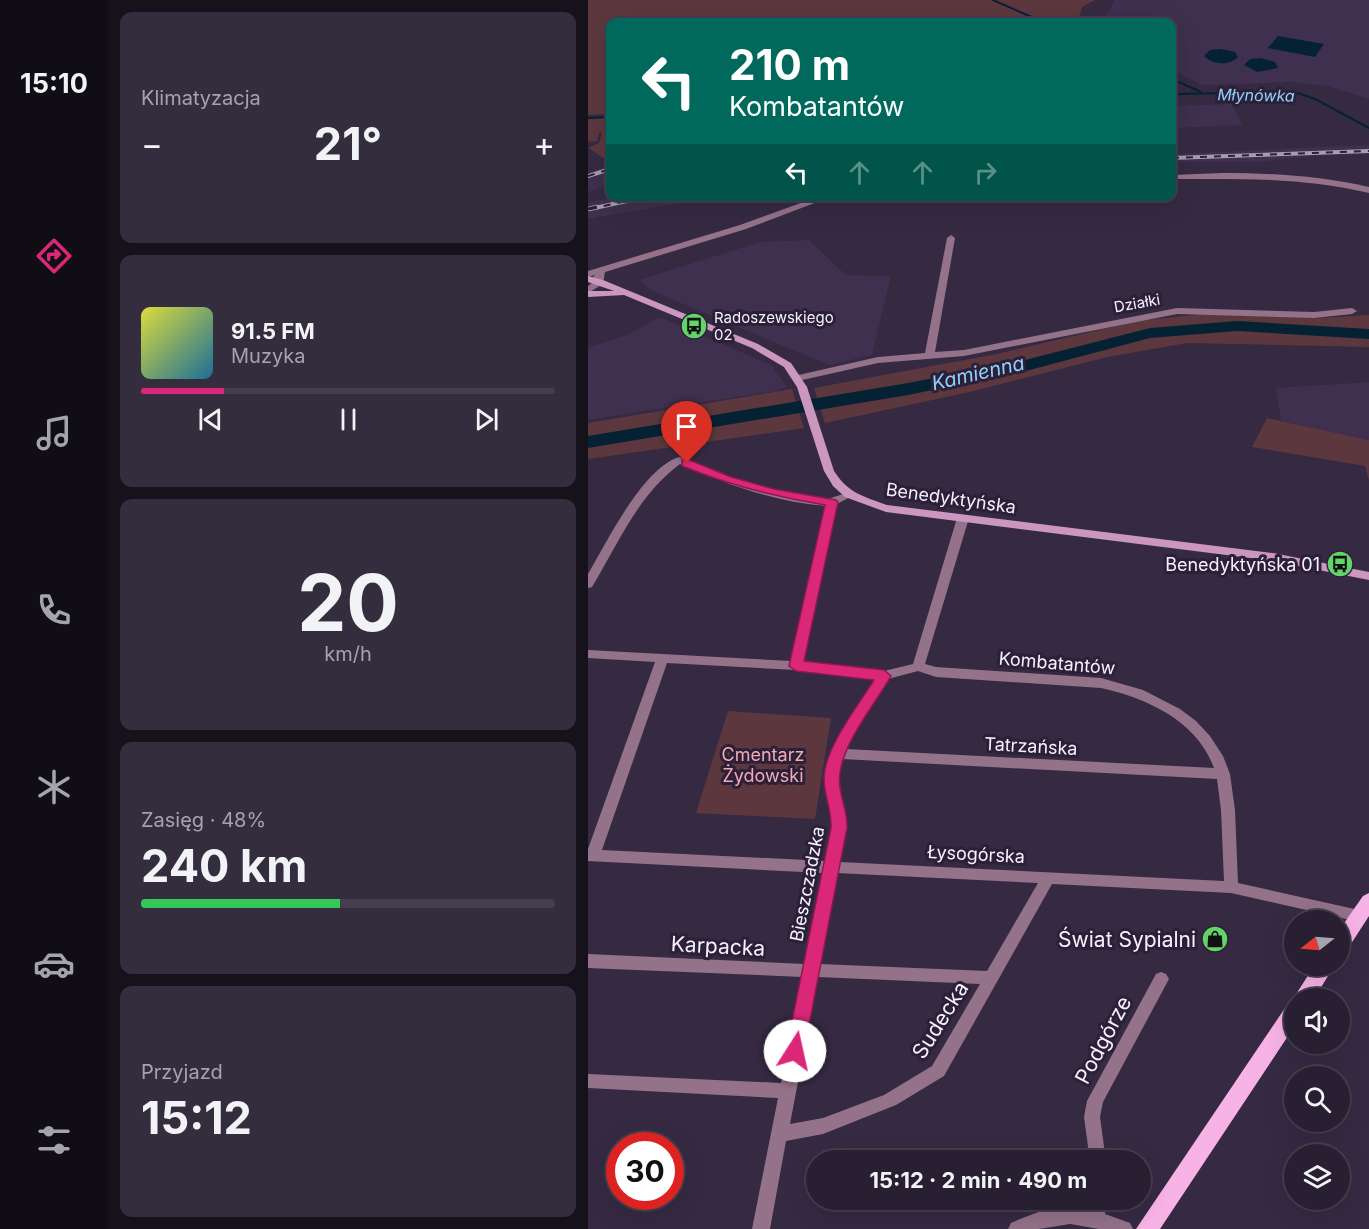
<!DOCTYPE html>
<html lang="pl">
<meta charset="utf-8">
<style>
body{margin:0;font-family:Inter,sans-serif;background:#342d3e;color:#f1f3f6;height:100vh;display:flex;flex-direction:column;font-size:22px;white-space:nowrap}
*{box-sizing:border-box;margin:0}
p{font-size:20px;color:#a5a3ac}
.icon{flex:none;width:33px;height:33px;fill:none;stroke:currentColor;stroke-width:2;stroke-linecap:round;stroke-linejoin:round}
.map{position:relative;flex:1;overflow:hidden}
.details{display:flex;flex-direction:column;gap:12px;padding:12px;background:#16121c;width:480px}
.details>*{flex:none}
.guide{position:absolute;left:18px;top:18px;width:570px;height:183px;border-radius:12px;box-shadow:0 6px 24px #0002,0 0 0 2px #443e4d;background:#00695c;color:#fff;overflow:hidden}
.needle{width:39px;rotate:253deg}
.fabs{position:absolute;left:696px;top:910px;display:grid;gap:12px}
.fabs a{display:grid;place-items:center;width:66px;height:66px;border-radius:50%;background:#282032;box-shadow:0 6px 24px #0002,0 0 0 2px #443e4d;font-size:30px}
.speed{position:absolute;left:18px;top:1132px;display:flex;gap:12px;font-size:30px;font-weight:700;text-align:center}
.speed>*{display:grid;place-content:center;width:78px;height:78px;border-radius:50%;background:#282032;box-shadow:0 6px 24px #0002,0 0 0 2px #443e4d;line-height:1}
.speed .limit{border:9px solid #d22;background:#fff;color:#111}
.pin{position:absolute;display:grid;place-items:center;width:51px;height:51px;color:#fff;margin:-62px -26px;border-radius:50% 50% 50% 0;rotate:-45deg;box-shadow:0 0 6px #0007}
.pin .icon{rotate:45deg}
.me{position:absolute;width:66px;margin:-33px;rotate:10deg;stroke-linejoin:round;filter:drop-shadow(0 0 4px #0008)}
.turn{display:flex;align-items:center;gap:21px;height:126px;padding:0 24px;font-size:27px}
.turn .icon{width:78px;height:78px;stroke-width:2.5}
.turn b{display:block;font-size:42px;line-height:51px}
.lanes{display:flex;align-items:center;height:57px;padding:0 24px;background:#0003;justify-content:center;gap:30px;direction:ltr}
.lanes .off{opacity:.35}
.big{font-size:45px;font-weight:700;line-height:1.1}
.details .widget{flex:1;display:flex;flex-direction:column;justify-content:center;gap:9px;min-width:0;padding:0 21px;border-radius:12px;background:#342d3e}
.details .dial{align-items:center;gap:0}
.dial b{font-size:78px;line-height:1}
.song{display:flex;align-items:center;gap:18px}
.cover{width:72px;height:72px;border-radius:9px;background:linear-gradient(135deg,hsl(60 70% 55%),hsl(200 70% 35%))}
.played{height:6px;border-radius:3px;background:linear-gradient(90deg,#db2777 20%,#443e4d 20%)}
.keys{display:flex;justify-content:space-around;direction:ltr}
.heat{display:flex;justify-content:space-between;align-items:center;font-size:33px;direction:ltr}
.charge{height:9px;border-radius:4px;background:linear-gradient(90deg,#34c759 48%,#443e4d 0)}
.trip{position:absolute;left:218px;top:1150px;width:345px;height:60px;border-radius:30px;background:#282032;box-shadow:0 6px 24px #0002,0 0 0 2px #443e4d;font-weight:700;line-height:60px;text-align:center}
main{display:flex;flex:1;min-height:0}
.dock{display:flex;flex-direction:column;width:108px;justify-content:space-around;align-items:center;background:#100d14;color:#a5a3ac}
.dock .icon{width:42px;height:42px}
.dock .on{color:#db2777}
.dock b{font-size:27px;color:#f1f3f6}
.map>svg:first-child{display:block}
</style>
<main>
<nav class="dock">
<b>15:10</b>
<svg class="icon on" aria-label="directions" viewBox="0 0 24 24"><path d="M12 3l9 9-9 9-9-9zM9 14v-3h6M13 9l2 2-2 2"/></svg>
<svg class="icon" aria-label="music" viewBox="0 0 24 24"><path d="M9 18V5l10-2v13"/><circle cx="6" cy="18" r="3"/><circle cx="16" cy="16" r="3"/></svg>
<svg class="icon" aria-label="phone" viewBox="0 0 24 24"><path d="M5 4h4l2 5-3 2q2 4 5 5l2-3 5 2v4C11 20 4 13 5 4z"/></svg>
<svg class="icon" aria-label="climate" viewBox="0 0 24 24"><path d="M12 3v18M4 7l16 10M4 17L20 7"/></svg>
<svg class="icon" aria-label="car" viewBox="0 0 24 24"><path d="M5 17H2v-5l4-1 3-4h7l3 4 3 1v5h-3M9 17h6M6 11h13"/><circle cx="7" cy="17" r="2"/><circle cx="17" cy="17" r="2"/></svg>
<svg class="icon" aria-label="filters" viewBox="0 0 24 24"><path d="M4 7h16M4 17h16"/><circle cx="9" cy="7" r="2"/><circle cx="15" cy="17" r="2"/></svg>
</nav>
<section class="details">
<div class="widget"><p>Klimatyzacja</p>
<div class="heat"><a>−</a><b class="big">21°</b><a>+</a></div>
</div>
<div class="widget">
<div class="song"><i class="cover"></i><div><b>91.5 FM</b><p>Muzyka</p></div></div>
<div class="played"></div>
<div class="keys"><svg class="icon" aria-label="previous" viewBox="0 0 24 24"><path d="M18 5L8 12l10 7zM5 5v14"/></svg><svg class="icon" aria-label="pause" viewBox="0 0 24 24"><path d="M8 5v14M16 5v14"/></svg><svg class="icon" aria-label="next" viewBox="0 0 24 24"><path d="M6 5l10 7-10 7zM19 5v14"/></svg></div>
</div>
<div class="widget dial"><b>20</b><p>km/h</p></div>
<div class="widget"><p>Zasięg · 48%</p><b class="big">240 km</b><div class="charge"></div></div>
<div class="widget"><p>Przyjazd</p><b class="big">15:12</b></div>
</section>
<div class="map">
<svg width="781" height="1229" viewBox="0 0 781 1229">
<rect width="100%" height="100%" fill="#352a42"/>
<g fill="#3e304e">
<polygon points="527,0 781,0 781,99 739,86 704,82 615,85 584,70 584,22 514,22"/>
<polygon points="644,104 654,125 584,128 584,106"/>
<polygon points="781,145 781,154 724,156 671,162 584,162 584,154"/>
<polygon points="22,166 22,184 0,192 0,173"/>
<polygon points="28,197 124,197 0,219 0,202"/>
<polygon points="221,240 258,275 303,276 284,355 241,365 62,290 51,280 172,242"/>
<polygon points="71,317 183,365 199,387 188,391 0,420 0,348 39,335"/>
<polygon points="781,382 781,440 693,421 688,388"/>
</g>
<g fill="#5c383e">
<polygon points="0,0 507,0 494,7 491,17 495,22 22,22 22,114 0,115"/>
<polygon points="22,118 22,162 0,148 11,143 14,133 11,133 9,141 0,142 0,119"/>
<polygon points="616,314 730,318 781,315 781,347 599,343 519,357 386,391 237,423 226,388 409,354 550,321"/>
<polygon points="204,389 216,428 0,459 0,423"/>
<polygon points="679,418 781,440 781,480 777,466 664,447"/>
<polygon points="140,711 243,718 227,819 108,813"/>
</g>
<g fill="#052234">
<polygon points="690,36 736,44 727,57 680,48"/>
<path d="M633 49 647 52 650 57C641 66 625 65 616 56L622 50Z"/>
<polygon points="673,58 687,62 690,68 669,72 656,65 662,59"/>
</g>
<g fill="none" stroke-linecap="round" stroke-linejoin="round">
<g stroke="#052234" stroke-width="2">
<polyline points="405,0 455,22"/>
<polyline points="584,79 613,92"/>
<polyline points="584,94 707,92 727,99 781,128"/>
<polyline points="0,118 22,117"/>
</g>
<polygon fill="#052234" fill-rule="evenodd" points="649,321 781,329 781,339 649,331 562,338 438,371 320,395 0,448 0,436 320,383 437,360 562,328"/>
<g fill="#94728a" fill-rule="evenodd">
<path d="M634 173C684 173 732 176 781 187V193C713 177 652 179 584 179V175Z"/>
<polygon points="232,196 245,196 158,229 17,272 15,284 0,293 0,286 7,281 5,277 7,275 0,277 0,271 152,225"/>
<polygon points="363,235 367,238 347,352 376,350 589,308 726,312 764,308 769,311 764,314 726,318 589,314 376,356 290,363 210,381 206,380 206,376 290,357 337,353 359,238"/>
<path d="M91 457 143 478 186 490 235 498H243L261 492 266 495 249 504 215 662 296 671 325 664 369 518 371 515H379L381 518 337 664 348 667 513 678 555 690 592 709 608 721 622 736 635 756 642 774 647 810 650 883 771 910 776 912 778 916 776 920 771 922 643 893 464 884 356 1076 308 1105 235 1134 198 1141 182 1229H164L190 1098 0 1088V1074L193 1083 215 977 0 968V954L217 964 235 873 0 861V849L67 662 0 658V650L203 661 238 506C187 502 138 484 92 464 50 495 30 544 4 587L0 588V574C19 542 54 469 91 457ZM79 663 208 670 287 680 251 735 239 765 238 785 244 828 238 861 14 850ZM330 671 348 677 513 688C559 698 609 721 626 768L258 749 268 728 300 679ZM254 759 629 779 633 810 636 881 252 862 258 828 251 778ZM249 873 450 883 399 971 232 964ZM230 977 392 984 344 1066 296 1095 235 1118 202 1124Z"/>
<polygon points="573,972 578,974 581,979 515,1102 512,1117 518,1161 502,1161 496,1117 499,1101 568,974"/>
<path d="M501 1200H519L517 1214 542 1223 545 1229H511L482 1224 451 1229H420L423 1223C448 1212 472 1203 500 1209Z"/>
</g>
<path fill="#cc97be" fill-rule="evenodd" d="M0 276 15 280 170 344 203 363 219 387 246 471C261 494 275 496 299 505L685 553 781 572V580L685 561 298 512 257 497 245 486 236 471 209 387 196 367 164 348 36 295 0 297V291H26L0 282Z"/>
<g fill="#f8b3e6" fill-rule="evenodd">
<polygon points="781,893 781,916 759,950 752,952 752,929 775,896"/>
<polygon points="726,966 746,966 726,999 706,999 706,1001 705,999"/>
<polygon points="706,1002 706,1027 572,1229 548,1229 699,1005"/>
</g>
<defs>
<g id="rail-far1">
<polyline points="584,158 781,151"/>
<polyline points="0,176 22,169"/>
<polyline points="2,209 62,196"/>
</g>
<polyline id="rail" points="0,209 9,207"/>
</defs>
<use href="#rail-far1" stroke="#a59daf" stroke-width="4"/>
<use href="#rail" stroke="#a59daf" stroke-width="4.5"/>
<use href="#rail-far1" stroke="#2b2037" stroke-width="2" stroke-dasharray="7" stroke-linecap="butt"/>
<use href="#rail" stroke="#2b2037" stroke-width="3" stroke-dasharray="9" stroke-linecap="butt"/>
</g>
<path fill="#db2777" stroke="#8e194d" stroke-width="1.5" d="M99 459 143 477 186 489 248 500 250 502 216 661 296 670 303 676C287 704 256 741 252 773 249 793 260 809 259 828L216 1051 213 1057 207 1059 201 1057 198 1051 243 828C244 810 236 796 236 778 237 747 270 706 286 680L208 671 201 666 237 505C187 497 141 485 94 466V460Z"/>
<defs>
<symbol id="bus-disc" viewBox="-11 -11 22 22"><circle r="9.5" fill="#63d469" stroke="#2b2037"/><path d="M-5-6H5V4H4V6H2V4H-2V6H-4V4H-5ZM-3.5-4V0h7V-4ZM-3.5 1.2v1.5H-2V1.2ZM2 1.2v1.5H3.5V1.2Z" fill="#111"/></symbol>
<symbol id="shop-disc" viewBox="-11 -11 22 22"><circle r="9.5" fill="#63d469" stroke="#2b2037"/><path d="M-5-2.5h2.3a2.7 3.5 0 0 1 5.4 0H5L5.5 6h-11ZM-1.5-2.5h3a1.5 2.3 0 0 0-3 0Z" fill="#111"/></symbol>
</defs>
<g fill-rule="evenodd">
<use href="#bus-disc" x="91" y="311" width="30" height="30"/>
<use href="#bus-disc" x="737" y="549" width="30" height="30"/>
<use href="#shop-disc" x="612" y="924" width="30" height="30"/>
</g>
<g text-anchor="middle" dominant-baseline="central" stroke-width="6" stroke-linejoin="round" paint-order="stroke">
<g font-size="15" fill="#f6f1fe" stroke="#2b2037">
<text transform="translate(549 303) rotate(-10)">Działki</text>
</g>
<g font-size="15" fill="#f6f1fe" stroke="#2b2037" text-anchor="start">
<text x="126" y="317">Radoszewskiego<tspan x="126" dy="17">02</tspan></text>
</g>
<g font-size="16" font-style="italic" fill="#90d0fd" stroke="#2b2037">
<text transform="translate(668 95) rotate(1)">Młynówka</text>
</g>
<g font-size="18" fill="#f6f1fe" stroke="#2b2037">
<text transform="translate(363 498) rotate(8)">Benedyktyńska</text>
<text transform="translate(469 663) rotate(5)">Kombatantów</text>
<text transform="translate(443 746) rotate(3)">Tatrzańska</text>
<text transform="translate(388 854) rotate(3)">Łysogórska</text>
<text transform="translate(219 884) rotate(-79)">Bieszczadzka</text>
</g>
<g font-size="18" fill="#f6f1fe" stroke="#2b2037" text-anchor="end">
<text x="732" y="564">Benedyktyńska 01</text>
</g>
<g font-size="18" fill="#f5a9b5" stroke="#2b2037">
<text x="175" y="754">Cmentarz<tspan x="175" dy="21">Żydowski</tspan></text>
</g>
<g font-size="20" font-style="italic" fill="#90d0fd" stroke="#2b2037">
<text transform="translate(390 373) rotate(-13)">Kamienna</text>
</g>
<g font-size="21" fill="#f6f1fe" stroke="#2b2037" text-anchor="end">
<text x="608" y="939">Świat Sypialni</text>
</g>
<g font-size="21" fill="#f6f1fe" stroke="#2b2037">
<text transform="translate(130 946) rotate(3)">Karpacka</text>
<text transform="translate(352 1020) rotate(-58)">Sudecka</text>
<text transform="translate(515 1040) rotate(-62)">Podgórze</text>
</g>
</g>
</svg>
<div class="fabs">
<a><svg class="needle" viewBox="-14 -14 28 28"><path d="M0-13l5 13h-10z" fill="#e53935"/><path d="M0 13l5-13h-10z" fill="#a5a3ac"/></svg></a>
<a><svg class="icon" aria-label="sound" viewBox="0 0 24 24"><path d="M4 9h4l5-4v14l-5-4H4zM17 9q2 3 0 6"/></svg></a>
<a><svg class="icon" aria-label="search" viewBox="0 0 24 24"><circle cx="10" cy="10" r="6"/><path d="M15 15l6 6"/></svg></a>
<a><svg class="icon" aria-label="layers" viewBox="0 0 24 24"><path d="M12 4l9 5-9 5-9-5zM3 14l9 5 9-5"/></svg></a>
</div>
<div class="speed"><div class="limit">30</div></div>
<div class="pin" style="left:99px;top:463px;background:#d93025"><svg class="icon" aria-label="arrive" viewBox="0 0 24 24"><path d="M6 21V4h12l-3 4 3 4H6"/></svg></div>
<svg class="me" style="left:207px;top:1051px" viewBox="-20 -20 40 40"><circle r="19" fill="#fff"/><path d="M0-13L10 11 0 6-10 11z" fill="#db2777"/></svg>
<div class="trip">15:12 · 2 min · 490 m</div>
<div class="guide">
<div class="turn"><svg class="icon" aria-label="left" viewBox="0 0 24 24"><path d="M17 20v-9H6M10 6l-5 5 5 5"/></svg><div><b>210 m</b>Kombatantów</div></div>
<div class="lanes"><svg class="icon" aria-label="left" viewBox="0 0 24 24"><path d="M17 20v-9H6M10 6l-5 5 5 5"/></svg><svg class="icon off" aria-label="ahead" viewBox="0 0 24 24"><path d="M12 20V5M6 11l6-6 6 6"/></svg><svg class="icon off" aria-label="ahead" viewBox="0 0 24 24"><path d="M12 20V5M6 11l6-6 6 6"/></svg><svg class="icon off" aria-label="right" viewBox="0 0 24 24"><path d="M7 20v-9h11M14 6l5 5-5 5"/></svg></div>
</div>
</div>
</main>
